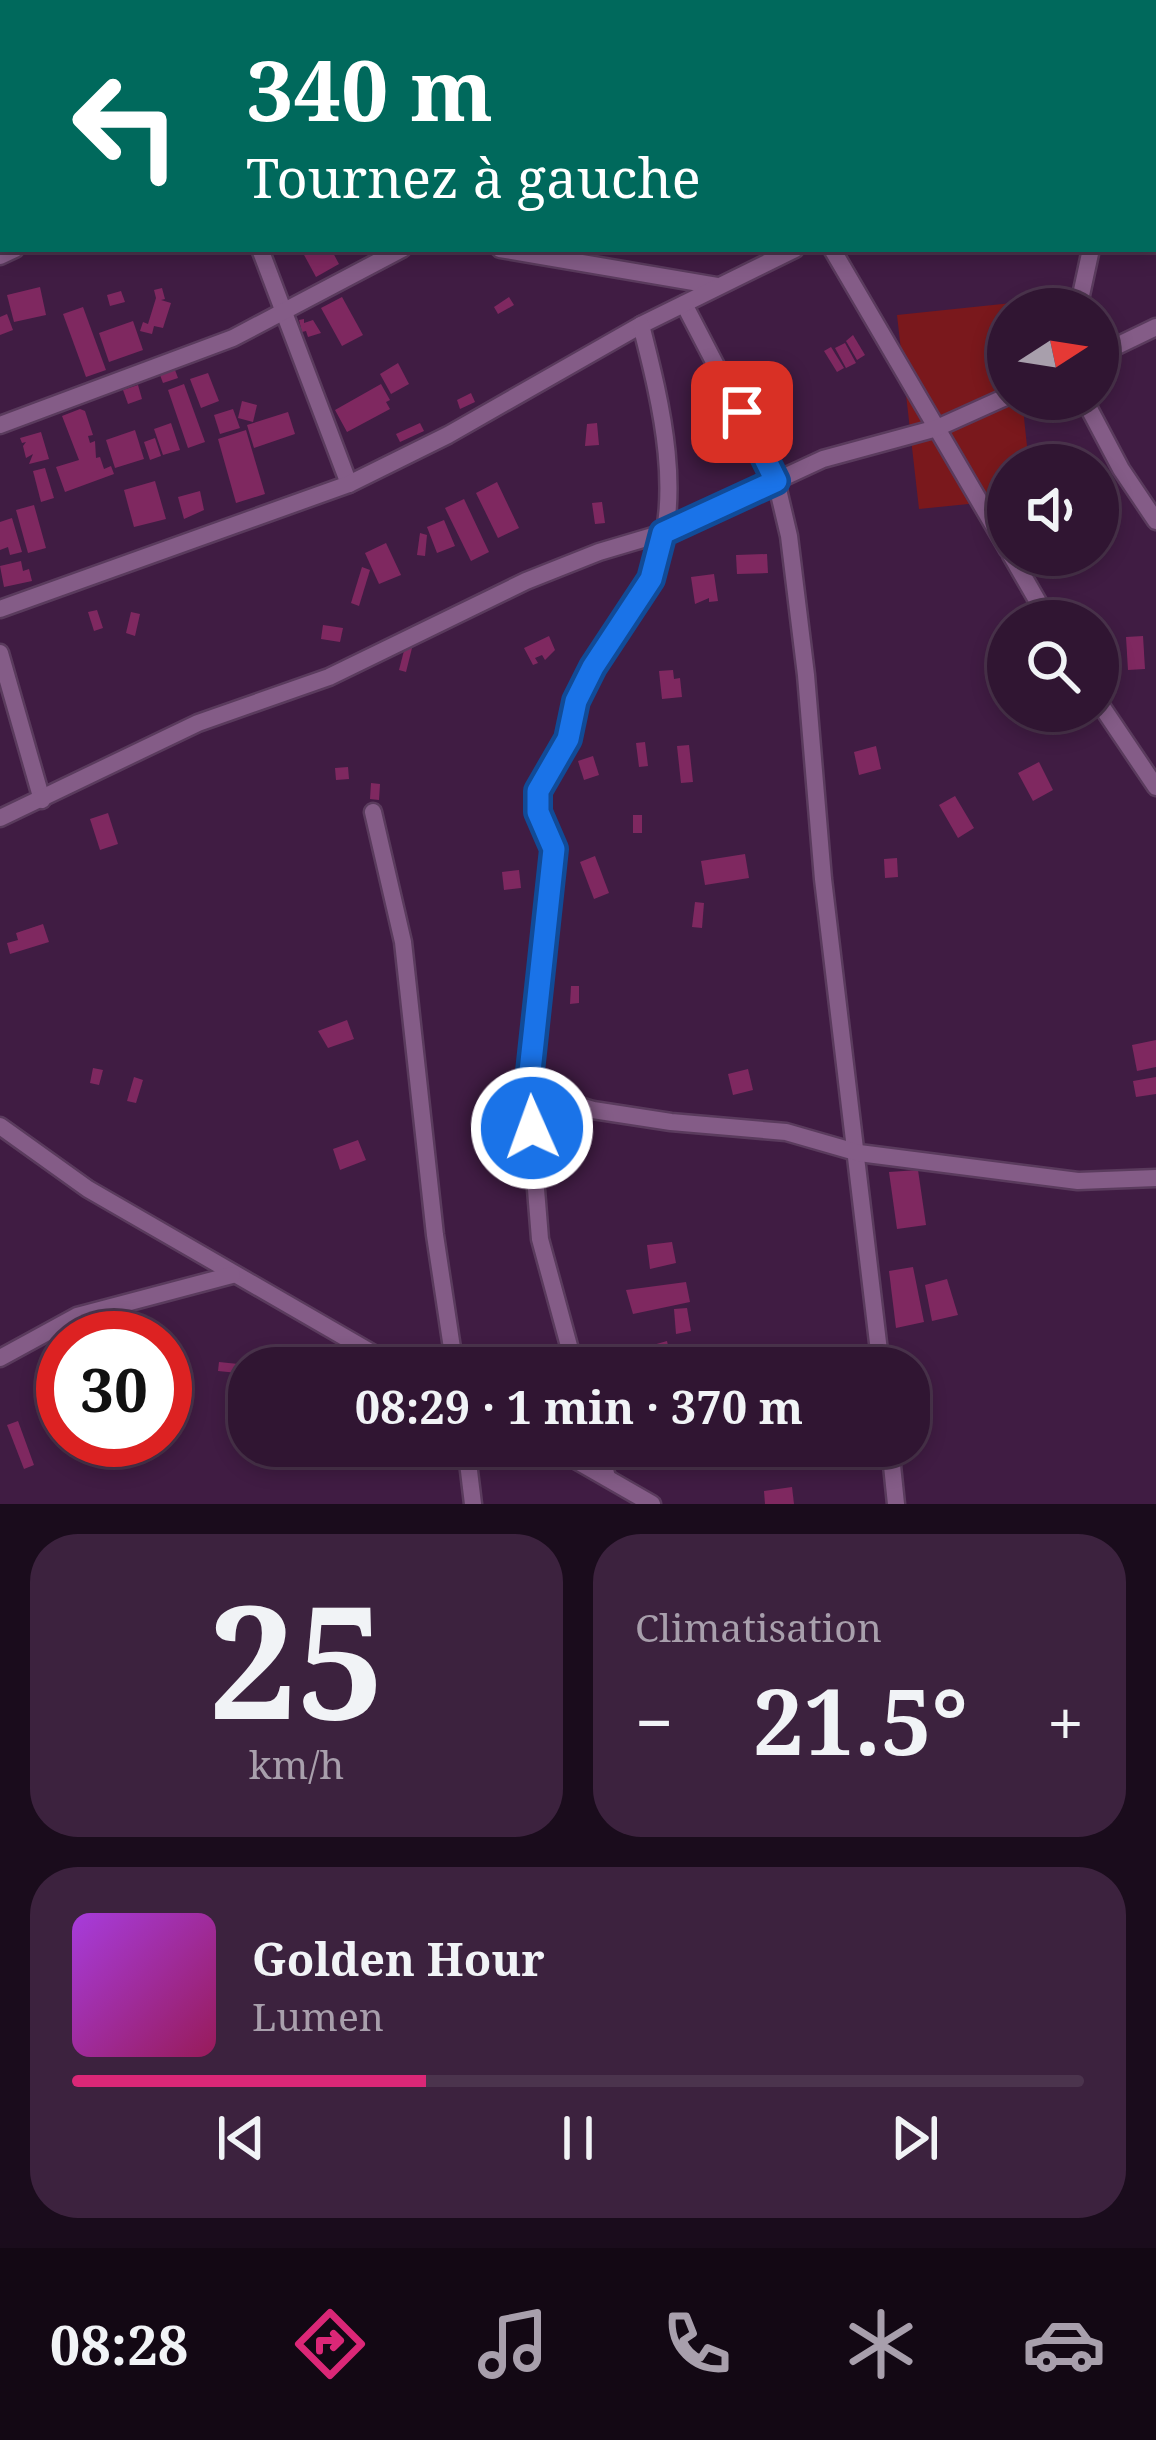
<!DOCTYPE html>
<html lang="fr">
<meta charset="utf-8">
<style>
body{margin:0;font-family:"Noto Serif",serif;background:#3c223e;color:#f1f3f6;height:100vh;display:flex;flex-direction:column;font-size:45px;white-space:nowrap}
*{box-sizing:border-box;margin:0}
p{font-size:39px;color:#a89fac}
.icon{flex:none;width:66px;height:66px;fill:none;stroke:currentColor;stroke-width:2;stroke-linecap:round;stroke-linejoin:round}
.map{position:relative;height:1504px;overflow:hidden}
.drawer{display:flex;flex-direction:column;gap:30px;padding:30px;background:#1a0c1c;flex:1}
.drawer>*{flex:none}
.top-card{position:absolute;left:0px;top:0px;width:1158px;height:252px;box-shadow:0 6px 18px #0003,0 0 0 3px #4b344d;background:#00695c;color:#fff;overflow:hidden}
.needle{width:78px;rotate:78deg}
.fabs{position:absolute;left:987px;top:288px;display:grid;gap:24px}
.fabs a{display:grid;place-items:center;width:132px;height:132px;border-radius:50%;background:#301532;box-shadow:0 6px 18px #0003,0 0 0 3px #4b344d;font-size:60px}
.speed{position:absolute;left:36px;top:1311px;display:flex;gap:24px;font-size:60px;font-weight:700;text-align:center}
.speed>*{display:grid;place-content:center;width:156px;height:156px;border-radius:50%;background:#301532;box-shadow:0 6px 18px #0003,0 0 0 3px #4b344d;line-height:1}
.speed .limit{border:18px solid #d22;background:#fff;color:#111}
.pin{position:absolute;display:grid;place-items:center;width:102px;height:102px;color:#fff;margin:-51px;border-radius:24px;box-shadow:0 6px 18px #0006}
.me{position:absolute;width:132px;margin:-66px;rotate:358deg;stroke-linejoin:round;filter:drop-shadow(0 0 9px #0008)}
.turn{display:flex;align-items:center;gap:42px;height:252px;padding:0 48px;font-size:54px}
.turn .icon{width:156px;height:156px;stroke-width:2.5}
.turn b{display:block;font-size:84px;line-height:102px}
.big{font-size:90px;font-weight:700;line-height:1.1}
.drawer .widget{flex:1;display:flex;flex-direction:column;justify-content:center;gap:18px;min-width:0;padding:0 42px;border-radius:48px;background:#3c223e}
.drawer .dial{align-items:center;gap:0}
.dial b{font-size:156px;line-height:1}
.song{display:flex;align-items:center;gap:36px}
.cover{width:144px;height:144px;border-radius:18px;background:linear-gradient(135deg,hsl(280 70% 55%),hsl(330 70% 35%))}
.played{height:12px;border-radius:6px;background:linear-gradient(90deg,#db2777 35%,#4b344d 35%)}
.keys{display:flex;justify-content:space-around;direction:ltr}
.heat{display:flex;justify-content:space-between;align-items:center;font-size:66px;direction:ltr}
.drawer .tiles{flex:1;display:grid;gap:30px;grid-template-columns:1fr 1fr}
.widget:last-child{grid-column:span 2}
.trip{position:absolute;left:228px;top:1347px;width:702px;height:120px;border-radius:48px;background:#301532;box-shadow:0 6px 18px #0003,0 0 0 3px #4b344d;font-weight:700;line-height:120px;text-align:center}
.tab-bar{display:flex;height:192px;justify-content:space-around;align-items:center;background:#130814;color:#a89fac}
.tab-bar .icon{width:84px;height:84px}
.tab-bar .selected{color:#db2777}
.tab-bar b{font-size:54px;color:#f1f3f6}
.map>svg:first-child{display:block}
</style>
<div class="map">
<svg width="1156" height="1504" viewBox="0 0 1156 1504">
<rect width="100%" height="100%" fill="#401c43"/>
<polygon fill="#7a181c" points="1012,303 1012,309 1008,309 1008,399 1022,399 1029,465 1008,465 1008,500 919,509 897,315"/>
<g fill="#7f2860">
<polygon points="310,249 331,249 339,264 316,277 303,253"/>
<polygon points="40,287 46,315 14,322 7,295"/>
<polygon points="162,288 165,299 161,300 171,303 163,328 154,326 152,334 140,331 143,322 148,324 156,298 154,290"/>
<polygon points="121,291 125,302 110,306 107,295"/>
<polygon points="342,297 363,335 342,346 321,308"/>
<polygon points="509,297 514,305 498,314 494,307"/>
<polygon points="83,307 106,370 86,377 63,314"/>
<polygon points="7,314 13,330 0,335 0,317"/>
<polygon points="304,319 304,323 313,320 321,333 308,337 306,331 302,332 299,320"/>
<polygon points="133,321 143,350 109,362 99,333"/>
<polygon points="853,335 865,355 857,360 846,341"/>
<polygon points="845,343 856,363 846,368 835,348"/>
<polygon points="831,347 844,368 837,372 824,351"/>
<polygon points="398,363 409,384 391,394 380,374"/>
<polygon points="175,370 178,378 163,383 160,375"/>
<polygon points="208,373 219,401 201,408 190,379"/>
<polygon points="184,384 205,442 188,448 168,390"/>
<polygon points="381,384 390,400 386,402 390,409 347,432 335,410"/>
<polygon points="138,385 142,399 128,404 123,390"/>
<polygon points="471,393 475,402 460,409 457,400"/>
<polygon points="242,401 257,405 253,422 238,418"/>
<polygon points="80,409 85,411 93,435 88,436 90,443 95,441 96,458 100,457 104,469 111,466 114,474 65,492 56,467 79,460 62,416"/>
<polygon points="233,409 240,428 220,434 214,415"/>
<polygon points="288,412 295,434 254,448 247,425"/>
<polygon points="171,423 180,450 163,455 154,429"/>
<polygon points="420,423 424,431 400,442 396,434"/>
<polygon points="597,423 599,445 585,446 587,424"/>
<polygon points="135,430 144,459 115,468 106,440"/>
<polygon points="246,430 265,494 236,503 218,439"/>
<polygon points="41,432 49,459 29,464 33,454 26,458 23,446 26,442 22,443 20,438"/>
<polygon points="155,438 161,456 150,460 144,442"/>
<polygon points="45,468 54,498 41,502 33,471"/>
<polygon points="155,481 166,519 134,527 124,490"/>
<polygon points="497,482 519,528 498,538 476,493"/>
<polygon points="200,491 204,510 184,519 178,497"/>
<polygon points="464,499 489,552 471,561 445,508"/>
<polygon points="602,502 605,523 595,524 592,503"/>
<polygon points="34,505 46,548 28,553 16,510"/>
<polygon points="12,518 22,552 10,555 8,547 0,550 0,522"/>
<polygon points="444,520 455,546 437,553 427,527"/>
<polygon points="420,533 427,535 425,556 417,555"/>
<polygon points="386,543 401,575 379,584 365,553"/>
<polygon points="767,554 768,573 737,574 736,555"/>
<polygon points="21,561 23,571 29,569 32,581 4,587 0,566"/>
<polygon points="362,567 370,570 359,606 351,603"/>
<polygon points="714,574 718,601 709,602 709,598 695,604 691,577"/>
<polygon points="97,610 103,628 94,631 88,612"/>
<polygon points="131,612 140,614 135,636 126,633"/>
<polygon points="323,625 343,628 340,642 321,639"/>
<polygon points="549,636 555,650 545,660 542,655 535,658 538,663 533,665 524,648"/>
<polygon points="1143,636 1145,669 1128,670 1126,637"/>
<polygon points="406,643 413,644 406,672 399,670"/>
<polygon points="673,670 674,679 680,678 682,697 662,699 659,671"/>
<polygon points="645,742 648,766 639,767 636,743"/>
<polygon points="689,745 693,782 681,783 677,746"/>
<polygon points="876,746 881,769 859,775 854,752"/>
<polygon points="593,756 599,775 584,780 578,761"/>
<polygon points="1039,762 1053,790 1033,801 1018,773"/>
<polygon points="348,767 349,779 336,780 335,768"/>
<polygon points="371,783 380,784 379,800 370,799"/>
<polygon points="955,796 974,828 958,838 939,805"/>
<polygon points="108,813 118,844 100,850 90,819"/>
<rect x="633" y="815" width="9" height="18"/>
<polygon points="745,854 749,878 705,885 701,861"/>
<polygon points="595,856 609,893 594,899 580,862"/>
<polygon points="897,858 898,877 885,878 884,859"/>
<polygon points="519,870 521,888 504,890 502,872"/>
<polygon points="695,902 704,903 702,928 692,927"/>
<polygon points="43,924 49,942 10,954 7,943 18,940 16,933"/>
<polygon points="571,986 579,986 579,1003 570,1004"/>
<polygon points="347,1020 354,1039 328,1048 318,1031"/>
<polygon points="1156,1040 1156,1067 1137,1071 1132,1045"/>
<polygon points="93,1068 103,1070 99,1085 90,1083"/>
<polygon points="748,1069 753,1090 733,1095 728,1074"/>
<polygon points="134,1077 143,1080 136,1103 127,1101"/>
<polygon points="1156,1077 1156,1094 1136,1097 1133,1081"/>
<polygon points="358,1140 366,1160 340,1170 333,1149"/>
<polygon points="918,1170 926,1225 897,1229 889,1172"/>
<polygon points="672,1242 676,1263 650,1269 647,1245"/>
<polygon points="913,1267 924,1322 896,1328 889,1271"/>
<polygon points="947,1279 958,1315 932,1321 925,1285"/>
<polygon points="686,1282 690,1302 633,1314 626,1290"/>
<polygon points="687,1308 691,1331 676,1334 674,1309"/>
<polygon points="667,1341 672,1364 642,1368 639,1349"/>
<polygon points="219,1362 248,1365 248,1374 218,1371"/>
<polygon points="18,1421 34,1465 24,1469 7,1425"/>
<polygon points="792,1487 794,1504 765,1504 764,1491"/>
</g>
<g fill="none" stroke-linecap="round" stroke-linejoin="round">
<defs>
<g id="street">
<polyline points="168,0 169,3"/>
<polyline points="685,0 687,3"/>
<polyline points="856,0 858,3"/>
<polyline points="1022,0 1024,3"/>
<polyline points="184,3 190,0"/>
<polyline points="529,3 535,0"/>
<polyline points="1155,54 1156,54"/>
<polyline points="0,82 3,80"/>
<polyline points="260,249 349,484"/>
<polyline points="500,249 717,286"/>
<polyline points="832,249 1008,550"/>
<polyline points="0,256 15,249"/>
<polyline points="684,304 776,481 789,536 806,675 823,879 881,1368"/>
<polyline points="1078,309 1091,249"/>
<polyline points="1098,355 1156,327"/>
<polyline points="1084,399 1121,469 1156,521"/>
<polyline points="0,425 233,338 402,249"/>
<polyline points="1011,555 1049,621"/>
<polyline points="0,609 349,484 448,435 641,325 795,249"/>
<polyline points="0,653 42,800"/>
<polyline points="1098,701 1156,787"/>
<polyline points="373,812 403,942 435,1235 455,1368"/>
<polyline points="0,818 198,723 329,677 526,581 599,552 663,533 823,459 937,428 1008,396"/>
<polyline points="528,1090 593,1110 671,1122 786,1132 859,1153 1078,1181 1156,1178"/>
<polyline points="0,1126 88,1189 398,1368"/>
<polyline points="0,1358 77,1316 232,1275"/>
<path d="M575 1368 540 1239 528 1090 554 849 537 798C543 778 559 762 567 741 577 715 580 690 595 664 612 636 637 609 651 579 686 502 661 403 641 325"/>
<polyline points="466,1446 473,1504"/>
<polyline points="551,1446 652,1504"/>
<polyline points="598,1446 607,1477"/>
<polyline points="890,1446 896,1504"/>
</g>
</defs>
<use href="#street" stroke="#5a3b5d" stroke-width="21"/>
<use href="#street" stroke="#845c87" stroke-width="16"/>
</g>
<g fill="none" stroke-linecap="round" stroke-linejoin="round">
<defs>
<polyline id="route" points="532,1128 528,1090 554,849 538,812 538,791 568,739 576,701 593,667 651,579 663,533 776,481 742,412"/>
</defs>
<use href="#route" stroke="#114b97" stroke-width="30"/>
<use href="#route" stroke="#1a73e8" stroke-width="21"/>
</g>
</svg>
<div class="fabs">
<a><svg class="needle" viewBox="-14 -14 28 28"><path d="M0-13l5 13h-10z" fill="#e53935"/><path d="M0 13l5-13h-10z" fill="#a89fac"/></svg></a>
<a><svg class="icon" aria-label="sound" viewBox="0 0 24 24"><path d="M4 9h4l5-4v14l-5-4H4zM17 9q2 3 0 6"/></svg></a>
<a><svg class="icon" aria-label="search" viewBox="0 0 24 24"><circle cx="10" cy="10" r="6"/><path d="M15 15l6 6"/></svg></a>
</div>
<div class="speed"><div class="limit">30</div></div>
<div class="pin" style="left:742px;top:412px;background:#d93025"><svg class="icon" aria-label="arrive" viewBox="0 0 24 24"><path d="M6 21V4h12l-3 4 3 4H6"/></svg></div>
<svg class="me" style="left:532px;top:1128px" viewBox="-20 -20 40 40"><circle r="17" fill="#1a73e8" stroke="#fff" stroke-width="3"/><path d="M0-11L8 9 0 5-8 9z" fill="#fff"/></svg>
<div class="trip">08:29 · 1 min · 370 m</div>
<div class="top-card">
<div class="turn"><svg class="icon" aria-label="left" viewBox="0 0 24 24"><path d="M17 20v-9H6M10 6l-5 5 5 5"/></svg><div><b>340 m</b>Tournez à gauche</div></div>
</div>
</div>
<section class="drawer">
<div class="tiles">
<div class="widget dial"><b>25</b><p>km/h</p></div>
<div class="widget"><p>Climatisation</p>
<div class="heat"><a>−</a><b class="big">21.5°</b><a>+</a></div>
</div>
<div class="widget">
<div class="song"><i class="cover"></i><div><b>Golden Hour</b><p>Lumen</p></div></div>
<div class="played"></div>
<div class="keys"><svg class="icon" aria-label="previous" viewBox="0 0 24 24"><path d="M18 5L8 12l10 7zM5 5v14"/></svg><svg class="icon" aria-label="pause" viewBox="0 0 24 24"><path d="M8 5v14M16 5v14"/></svg><svg class="icon" aria-label="next" viewBox="0 0 24 24"><path d="M6 5l10 7-10 7zM19 5v14"/></svg></div>
</div>
</div>
</section>
<nav class="tab-bar">
<b>08:28</b>
<svg class="icon selected" aria-label="directions" viewBox="0 0 24 24"><path d="M12 3l9 9-9 9-9-9zM9 14v-3h6M13 9l2 2-2 2"/></svg>
<svg class="icon" aria-label="music" viewBox="0 0 24 24"><path d="M9 18V5l10-2v13"/><circle cx="6" cy="18" r="3"/><circle cx="16" cy="16" r="3"/></svg>
<svg class="icon" aria-label="phone" viewBox="0 0 24 24"><path d="M5 4h4l2 5-3 2q2 4 5 5l2-3 5 2v4C11 20 4 13 5 4z"/></svg>
<svg class="icon" aria-label="climate" viewBox="0 0 24 24"><path d="M12 3v18M4 7l16 10M4 17L20 7"/></svg>
<svg class="icon" aria-label="car" viewBox="0 0 24 24"><path d="M5 17H2v-5l4-1 3-4h7l3 4 3 1v5h-3M9 17h6M6 11h13"/><circle cx="7" cy="17" r="2"/><circle cx="17" cy="17" r="2"/></svg>
</nav>
